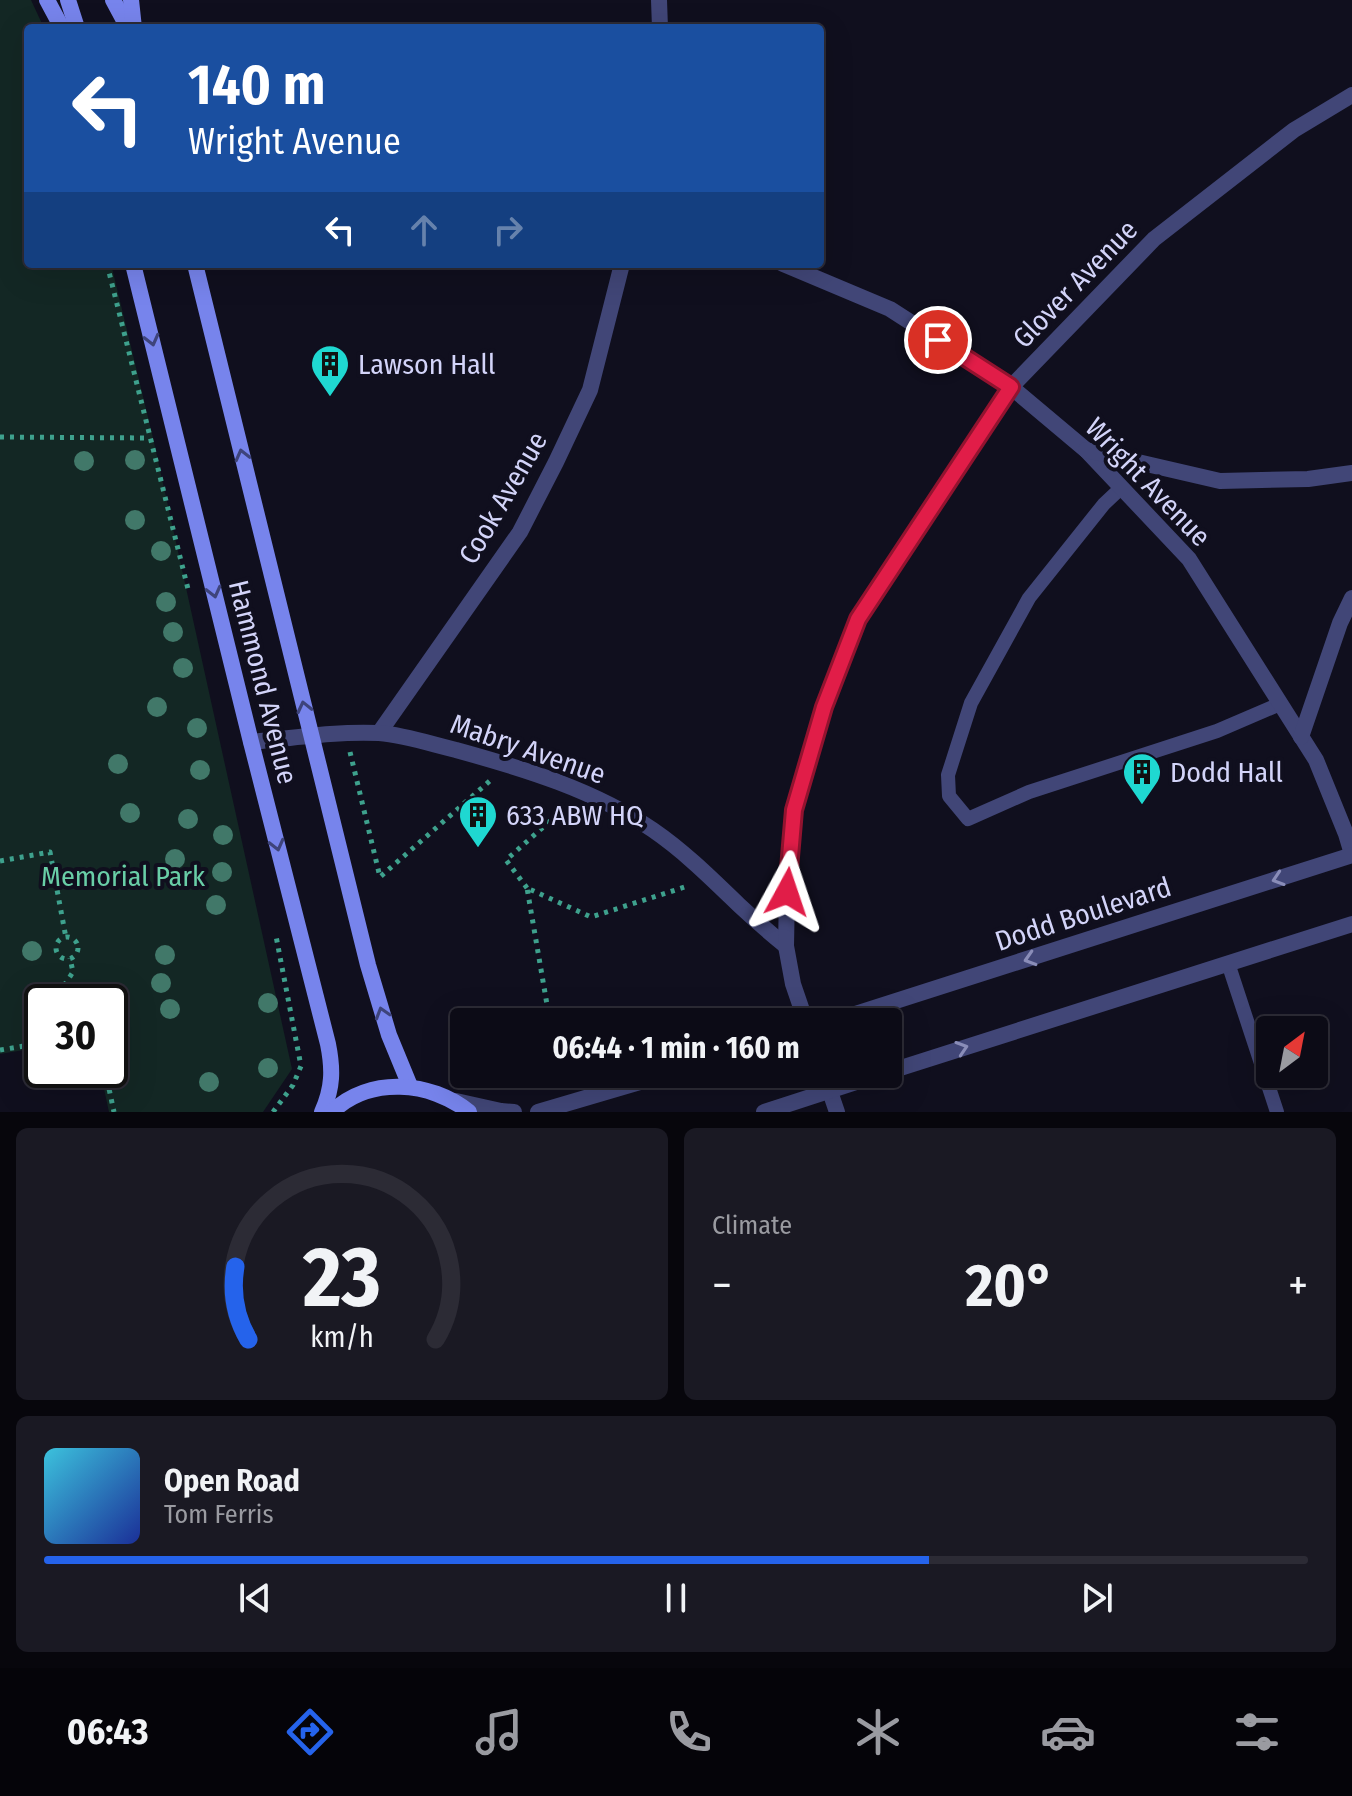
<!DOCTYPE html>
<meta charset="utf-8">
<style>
body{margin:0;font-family:"Fira Sans Condensed",sans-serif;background:#1a1923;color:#f1f3f6;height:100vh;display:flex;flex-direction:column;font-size:30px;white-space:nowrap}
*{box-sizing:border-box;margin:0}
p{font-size:26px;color:#9a9ba1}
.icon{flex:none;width:44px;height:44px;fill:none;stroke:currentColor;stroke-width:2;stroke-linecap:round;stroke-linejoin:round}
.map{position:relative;height:1112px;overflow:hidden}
.sheet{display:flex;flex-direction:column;gap:16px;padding:16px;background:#07060c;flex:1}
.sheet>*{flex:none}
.guide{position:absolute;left:24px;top:24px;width:800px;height:244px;border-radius:8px;box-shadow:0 8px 32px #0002,0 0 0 2px #2c2b35;background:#1a4fa0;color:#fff;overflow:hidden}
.needle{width:52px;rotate:32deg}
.fabs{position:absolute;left:1256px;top:1016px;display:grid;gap:16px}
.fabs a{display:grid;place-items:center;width:72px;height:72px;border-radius:8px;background:#0c0b16;box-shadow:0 8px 32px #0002,0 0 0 2px #2c2b35;font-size:40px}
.speed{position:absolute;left:24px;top:984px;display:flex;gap:16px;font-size:40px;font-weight:700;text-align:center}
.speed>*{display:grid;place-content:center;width:104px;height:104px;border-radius:50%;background:#0c0b16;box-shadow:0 8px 32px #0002,0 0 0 2px #2c2b35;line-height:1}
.speed .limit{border:4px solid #111;border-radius:12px;background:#fff;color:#111}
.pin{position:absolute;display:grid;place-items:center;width:68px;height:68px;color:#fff;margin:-34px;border:4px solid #fff;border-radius:50%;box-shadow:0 2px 8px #0007}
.me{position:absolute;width:88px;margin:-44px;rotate:5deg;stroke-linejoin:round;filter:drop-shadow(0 0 6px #0008)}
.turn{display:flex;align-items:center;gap:28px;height:168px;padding:0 32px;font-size:36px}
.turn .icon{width:104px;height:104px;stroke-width:2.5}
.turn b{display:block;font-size:56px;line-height:68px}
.lanes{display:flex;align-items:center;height:76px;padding:0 32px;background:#0003;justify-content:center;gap:40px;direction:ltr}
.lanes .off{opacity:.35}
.big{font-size:60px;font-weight:700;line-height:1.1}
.sheet .widget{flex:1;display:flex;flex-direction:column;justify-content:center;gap:12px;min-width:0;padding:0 28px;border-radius:12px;background:#1a1923}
.sheet .dial{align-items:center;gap:0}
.dial svg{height:208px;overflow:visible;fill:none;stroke:#2c2b35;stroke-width:7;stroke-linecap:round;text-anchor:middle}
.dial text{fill:#f1f3f6;stroke:none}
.song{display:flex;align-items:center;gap:24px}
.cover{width:96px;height:96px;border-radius:12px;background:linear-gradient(135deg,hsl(190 70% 55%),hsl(230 70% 35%))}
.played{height:8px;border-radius:4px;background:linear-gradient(90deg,#2563eb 70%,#2c2b35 70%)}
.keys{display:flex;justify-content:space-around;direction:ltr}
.heat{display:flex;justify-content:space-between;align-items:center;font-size:44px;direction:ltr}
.sheet .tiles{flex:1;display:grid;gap:16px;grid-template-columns:1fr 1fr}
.widget:last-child{grid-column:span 2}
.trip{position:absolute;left:450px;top:1008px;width:452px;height:80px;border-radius:8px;background:#0c0b16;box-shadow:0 8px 32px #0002,0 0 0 2px #2c2b35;font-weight:700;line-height:80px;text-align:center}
.tab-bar{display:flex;height:128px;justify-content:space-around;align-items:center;background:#050409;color:#9a9ba1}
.tab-bar .icon{width:56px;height:56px}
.tab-bar .on{color:#2563eb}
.tab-bar b{font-size:36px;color:#f1f3f6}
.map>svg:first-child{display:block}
</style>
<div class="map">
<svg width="1352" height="1112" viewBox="0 0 1352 1112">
<rect width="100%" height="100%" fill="#100f1e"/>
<polygon fill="#132724" points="0,0 31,0 44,28 28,28 28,264 111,264 153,438 292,1069 263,1112 109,1112 100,1070 110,1070 110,1002 42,1002 42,1047 0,1054"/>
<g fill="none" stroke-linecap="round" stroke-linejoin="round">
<g stroke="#3ea18d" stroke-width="5" stroke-dasharray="4 6" stroke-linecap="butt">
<polyline points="107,264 188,589"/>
<polyline points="0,437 150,438"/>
<polyline points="350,752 380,877 492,779"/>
<polyline points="0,861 50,852 66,938"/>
<polyline points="527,888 506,860 567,806"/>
<circle cx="67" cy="948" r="11"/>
<polyline points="53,1002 73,972 70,958"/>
<polyline points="550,1022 527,888 591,917 688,886"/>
<polyline points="0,1050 42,1043"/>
<polyline points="105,1070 114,1112"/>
<polyline points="558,1086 559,1074"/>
<polyline points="273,1112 293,1085 301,1066 276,936"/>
</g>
<g stroke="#414677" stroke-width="14">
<polyline points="1121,488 1104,504 1029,598 971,703 948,775 949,796 968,819 1029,792 1217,731 1280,704"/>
<polyline points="1228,963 1277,1112"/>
</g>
<g stroke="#414677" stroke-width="16">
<polyline points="659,0 660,28"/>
<polyline points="783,264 890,309 1011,387 1086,450 1189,559 1316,760 1346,834 1352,854"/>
<polyline points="1086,450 1220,481 1308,479 1352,473"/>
<polyline points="379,733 520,532 556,462 590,390 622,264"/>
<polyline points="1301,737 1340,623 1352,598"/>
<path d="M251 742C293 738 336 731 379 733 405 735 431 744 456 750 525 769 594 790 653 830 685 852 712 879 740 906 755 920 770 933 786 946"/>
<polyline points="806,1022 793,984 786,946 787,892 794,810 824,707 858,619 1011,387 1154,239 1294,130 1352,95"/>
<polyline points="824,1074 837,1112"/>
</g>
<g stroke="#414677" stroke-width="16">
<polyline points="830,1022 1352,855"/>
<polyline points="888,1072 1352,924"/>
<polyline points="456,1101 501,1111 514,1112"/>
<polyline points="538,1112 667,1074"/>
<polyline points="764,1112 881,1074"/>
</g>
<g stroke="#7784ec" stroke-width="16">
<polyline points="47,0 62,28"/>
<polyline points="68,0 77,28"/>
<polyline points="113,0 128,28"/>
<polyline points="131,0 134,28"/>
<path d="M133 264 251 742 328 1044C333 1069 333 1088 322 1112"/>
<polyline points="195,264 368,965 389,1035 410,1086"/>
<path d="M332 1112C369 1076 431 1081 469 1112"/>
</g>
</g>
<g fill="#417869">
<circle cx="135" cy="460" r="10"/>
<circle cx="84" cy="461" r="10"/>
<circle cx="135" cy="520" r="10"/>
<circle cx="161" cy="551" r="10"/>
<circle cx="166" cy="602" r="10"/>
<circle cx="173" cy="632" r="10"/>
<circle cx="183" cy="668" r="10"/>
<circle cx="157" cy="707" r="10"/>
<circle cx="197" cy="728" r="10"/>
<circle cx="118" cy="764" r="10"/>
<circle cx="200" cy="770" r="10"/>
<circle cx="130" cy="813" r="10"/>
<circle cx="188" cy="819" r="10"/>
<circle cx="223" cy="835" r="10"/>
<circle cx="175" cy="859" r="10"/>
<circle cx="222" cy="872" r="10"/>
<circle cx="216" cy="905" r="10"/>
<circle cx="32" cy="951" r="10"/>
<circle cx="165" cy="955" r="10"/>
<circle cx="161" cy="983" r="10"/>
<circle cx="268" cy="1003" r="10"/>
<circle cx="170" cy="1009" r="10"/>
<circle cx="268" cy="1068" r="10"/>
<circle cx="209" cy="1082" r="10"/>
</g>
<defs><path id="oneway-chevron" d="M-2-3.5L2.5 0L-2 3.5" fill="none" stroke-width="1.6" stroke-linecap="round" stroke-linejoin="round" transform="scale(2)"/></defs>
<g stroke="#3e447b">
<use href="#oneway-chevron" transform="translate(152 340) rotate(76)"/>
<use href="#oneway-chevron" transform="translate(242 455) rotate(-104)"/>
<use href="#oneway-chevron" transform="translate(214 592) rotate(76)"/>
<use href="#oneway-chevron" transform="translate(304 707) rotate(-103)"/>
<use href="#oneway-chevron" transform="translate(277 845) rotate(76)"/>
<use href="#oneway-chevron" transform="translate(382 1013) rotate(-107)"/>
</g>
<g stroke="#8a8db8">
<use href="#oneway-chevron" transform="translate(1278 879) rotate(162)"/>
<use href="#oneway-chevron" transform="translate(1030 959) rotate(163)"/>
<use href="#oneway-chevron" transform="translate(962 1048) rotate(-18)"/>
</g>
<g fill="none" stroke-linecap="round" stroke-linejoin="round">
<defs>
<polyline id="route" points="787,892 794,810 824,707 858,619 1011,387 938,340"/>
</defs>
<use href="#route" stroke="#92132f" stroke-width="20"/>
<use href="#route" stroke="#e11d48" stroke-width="14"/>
</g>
<defs>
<symbol id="building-pin" viewBox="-11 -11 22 30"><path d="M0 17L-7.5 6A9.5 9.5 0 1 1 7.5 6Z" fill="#1fd8d1" stroke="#100f1e"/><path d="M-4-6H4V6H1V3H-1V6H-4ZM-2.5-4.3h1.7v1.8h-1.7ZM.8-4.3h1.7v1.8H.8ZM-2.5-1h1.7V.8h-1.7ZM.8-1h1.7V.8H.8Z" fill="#111"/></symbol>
</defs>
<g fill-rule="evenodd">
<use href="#building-pin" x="308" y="342" width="44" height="60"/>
<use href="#building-pin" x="1120" y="750" width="44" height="60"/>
<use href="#building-pin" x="456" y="793" width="44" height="60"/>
</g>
<g text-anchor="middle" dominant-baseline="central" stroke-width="8" stroke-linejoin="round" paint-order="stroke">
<g font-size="28" fill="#d3d4f9" stroke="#100f1e">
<text transform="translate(1075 284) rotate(-46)">Glover Avenue</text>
<text transform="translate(1148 482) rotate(46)">Wright Avenue</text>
<text transform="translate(503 498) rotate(-60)">Cook Avenue</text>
<text transform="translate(263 682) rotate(76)">Hammond Avenue</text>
<text transform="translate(528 749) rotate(19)">Mabry Avenue</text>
<text transform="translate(1083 914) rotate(-18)">Dodd Boulevard</text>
</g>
<g font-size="28" fill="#d3d4f9" stroke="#100f1e" text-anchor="start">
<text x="358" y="364">Lawson Hall</text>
<text x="1170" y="772">Dodd Hall</text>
<text x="506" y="815">633 ABW HQ</text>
</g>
<g font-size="28" fill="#69cea7" stroke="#100f1e">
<text x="123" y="876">Memorial Park</text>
</g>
</g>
</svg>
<div class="fabs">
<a><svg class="needle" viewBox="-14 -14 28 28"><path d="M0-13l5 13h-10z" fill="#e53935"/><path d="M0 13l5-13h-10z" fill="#9a9ba1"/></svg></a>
</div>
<div class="speed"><div class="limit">30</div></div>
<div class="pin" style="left:938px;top:340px;background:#d93025"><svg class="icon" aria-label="arrive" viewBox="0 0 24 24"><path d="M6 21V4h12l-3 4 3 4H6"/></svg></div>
<svg class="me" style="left:787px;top:892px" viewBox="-20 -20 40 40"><path d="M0-17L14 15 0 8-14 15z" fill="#e11d48" stroke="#fff" stroke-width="4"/></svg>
<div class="trip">06:44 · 1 min · 160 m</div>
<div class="guide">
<div class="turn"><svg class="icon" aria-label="left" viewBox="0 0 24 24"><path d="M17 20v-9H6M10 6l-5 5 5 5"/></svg><div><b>140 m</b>Wright Avenue</div></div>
<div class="lanes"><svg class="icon" aria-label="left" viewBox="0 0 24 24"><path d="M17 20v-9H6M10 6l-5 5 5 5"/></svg><svg class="icon off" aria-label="ahead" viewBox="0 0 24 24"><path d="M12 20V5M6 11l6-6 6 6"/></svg><svg class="icon off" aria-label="right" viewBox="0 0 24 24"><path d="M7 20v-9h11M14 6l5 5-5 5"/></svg></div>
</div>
</div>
<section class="sheet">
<div class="tiles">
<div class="widget dial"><svg viewBox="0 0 100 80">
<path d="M14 69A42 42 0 1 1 86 69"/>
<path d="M14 69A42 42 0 0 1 9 41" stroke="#2563eb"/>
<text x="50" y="56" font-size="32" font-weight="700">23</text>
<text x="50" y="72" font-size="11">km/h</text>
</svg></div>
<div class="widget"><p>Climate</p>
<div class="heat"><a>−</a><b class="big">20°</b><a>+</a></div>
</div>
<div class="widget">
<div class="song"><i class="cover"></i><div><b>Open Road</b><p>Tom Ferris</p></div></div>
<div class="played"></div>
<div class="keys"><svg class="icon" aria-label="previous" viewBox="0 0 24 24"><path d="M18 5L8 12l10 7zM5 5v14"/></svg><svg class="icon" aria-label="pause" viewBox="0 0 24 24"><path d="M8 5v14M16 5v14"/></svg><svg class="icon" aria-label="next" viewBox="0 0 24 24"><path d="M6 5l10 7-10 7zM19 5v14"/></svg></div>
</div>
</div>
</section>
<nav class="tab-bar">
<b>06:43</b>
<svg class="icon on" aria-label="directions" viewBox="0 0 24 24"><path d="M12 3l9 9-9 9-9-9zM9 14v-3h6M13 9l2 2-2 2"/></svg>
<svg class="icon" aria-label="music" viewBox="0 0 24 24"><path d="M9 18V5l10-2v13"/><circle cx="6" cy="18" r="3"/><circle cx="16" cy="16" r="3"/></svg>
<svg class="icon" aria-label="phone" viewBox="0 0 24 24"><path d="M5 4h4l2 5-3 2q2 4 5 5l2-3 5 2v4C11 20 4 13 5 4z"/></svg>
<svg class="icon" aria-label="climate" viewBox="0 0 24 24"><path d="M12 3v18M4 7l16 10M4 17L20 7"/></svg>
<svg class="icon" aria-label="car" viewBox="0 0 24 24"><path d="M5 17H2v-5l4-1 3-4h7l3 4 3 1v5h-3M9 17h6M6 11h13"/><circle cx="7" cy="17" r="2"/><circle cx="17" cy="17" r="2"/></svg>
<svg class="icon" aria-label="filters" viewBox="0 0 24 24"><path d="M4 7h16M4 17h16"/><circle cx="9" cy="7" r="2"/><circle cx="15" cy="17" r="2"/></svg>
</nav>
